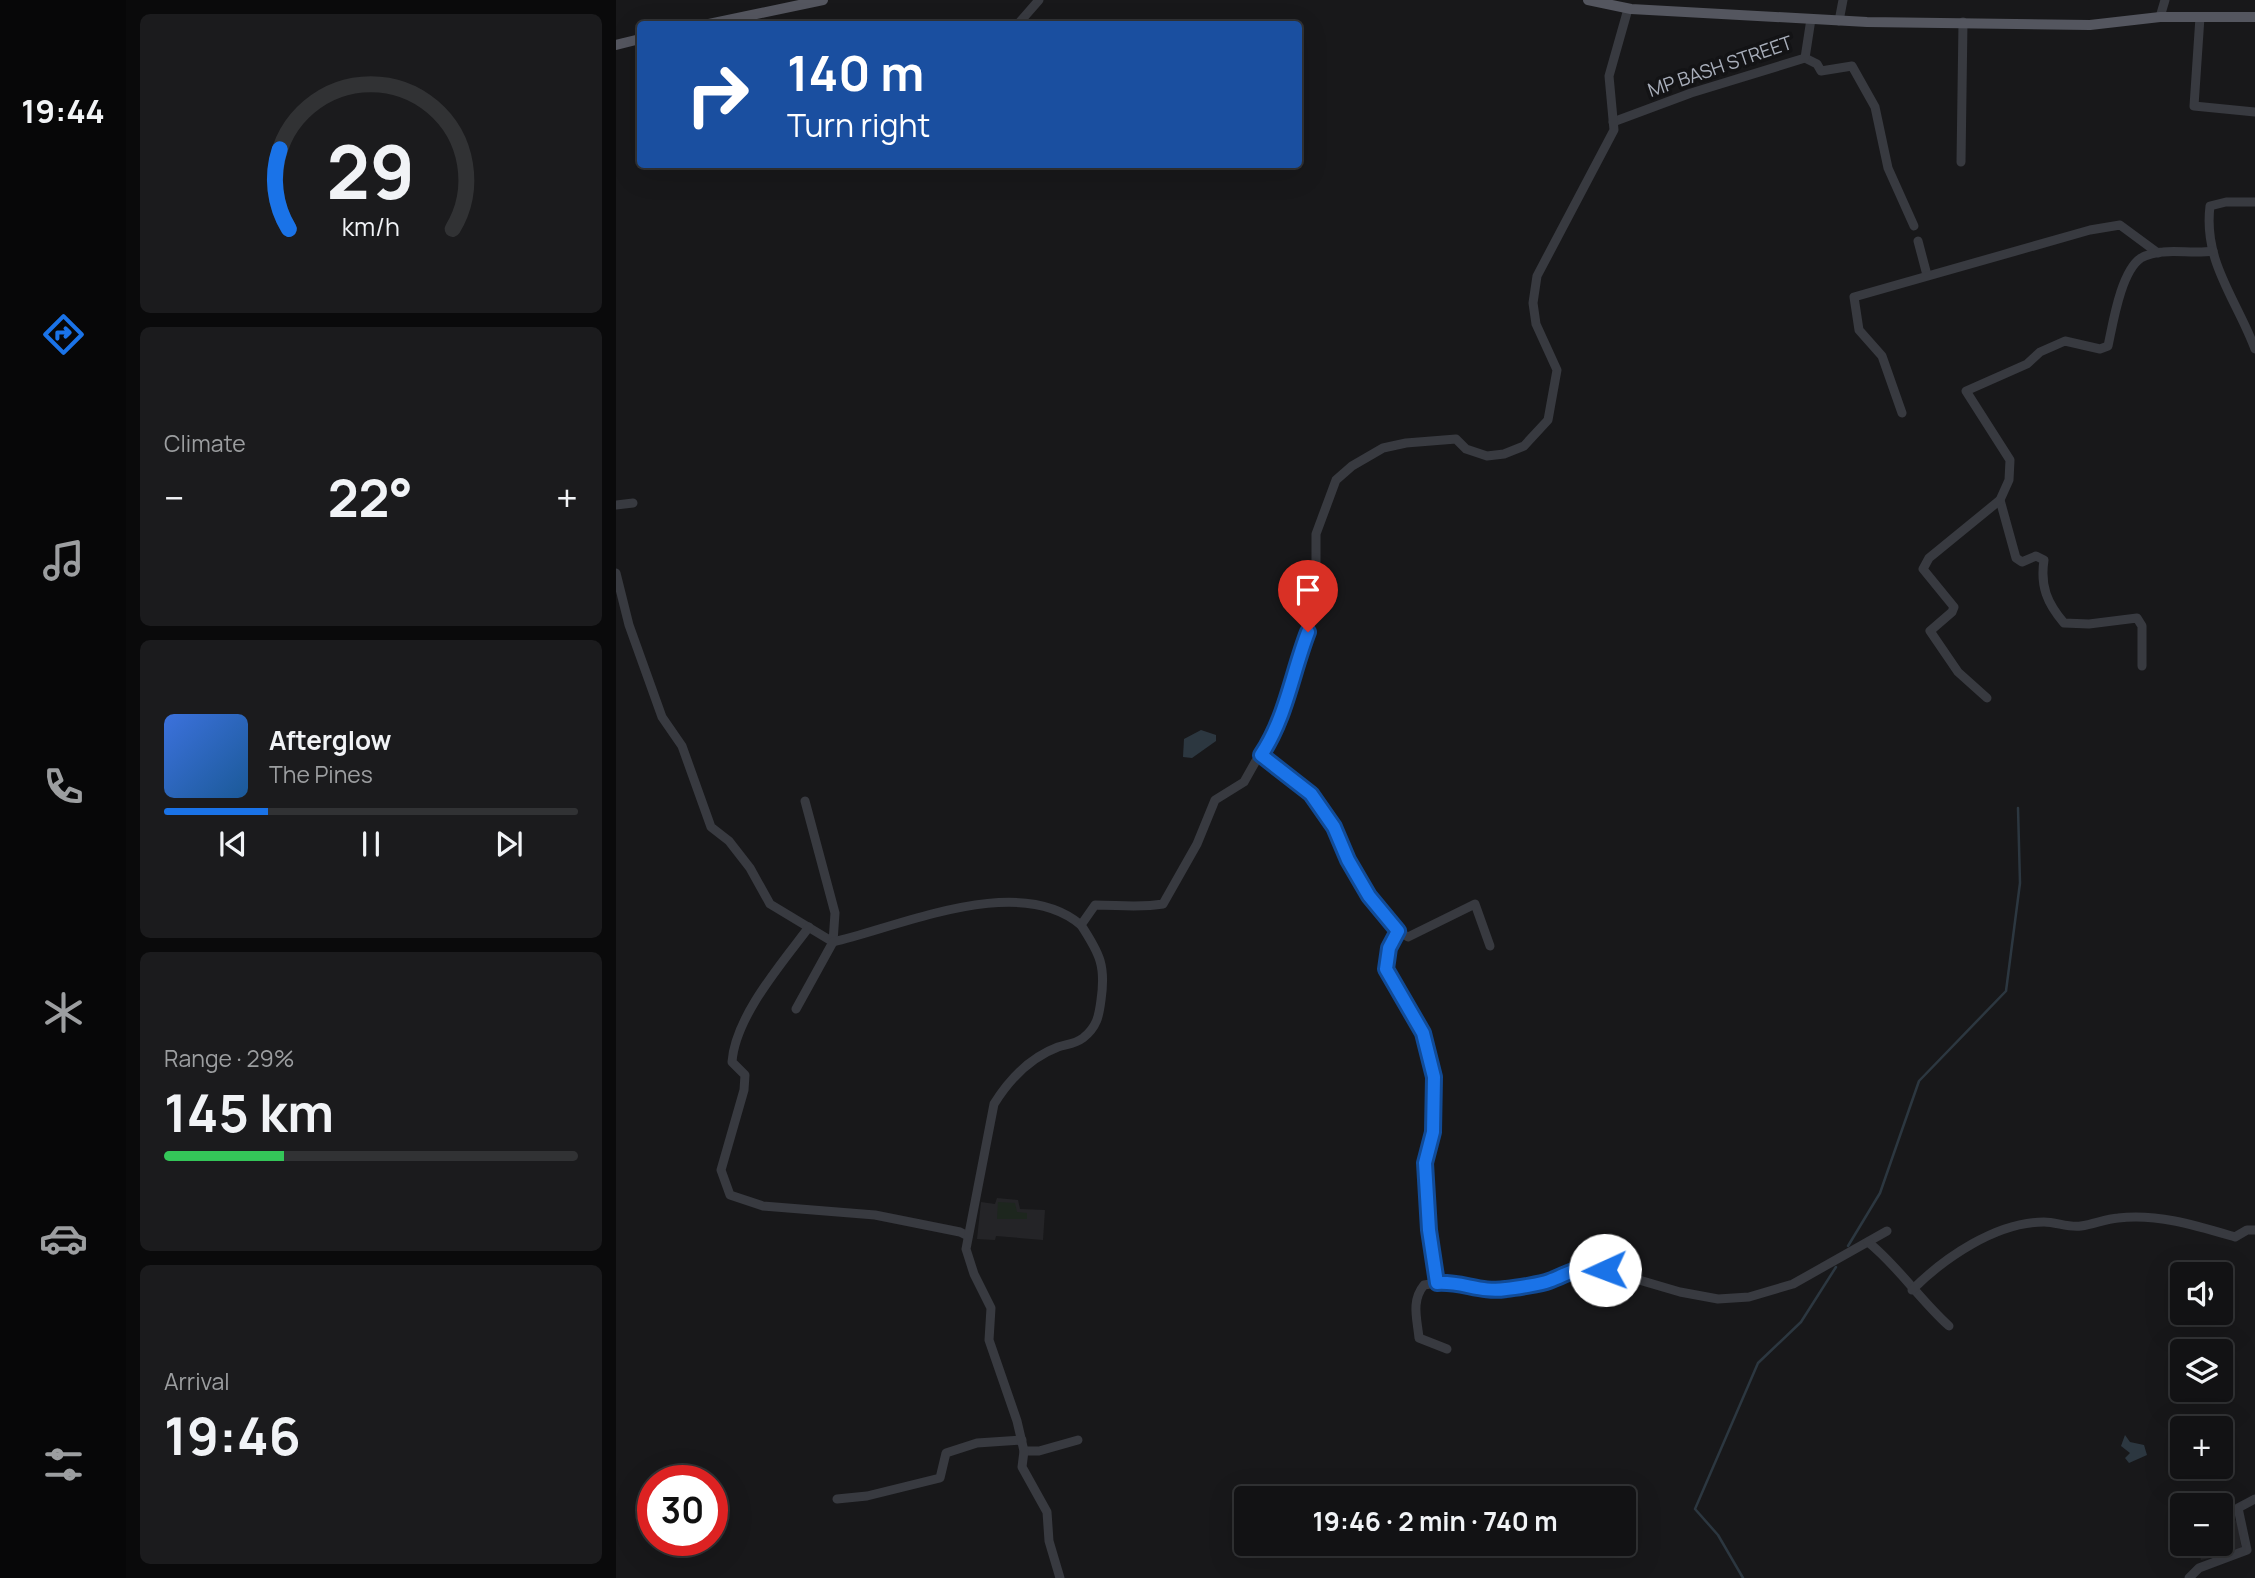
<!DOCTYPE html>
<meta charset="utf-8">
<style>
body{margin:0;font-family:Manrope,sans-serif;background:#1b1b1d;color:#f1f3f6;height:100vh;display:flex;flex-direction:column;font-size:26px;white-space:nowrap}
*{box-sizing:border-box;margin:0}
p{font-size:23px;color:#9c9ea0}
.icon{flex:none;width:38px;height:38px;fill:none;stroke:currentColor;stroke-width:2;stroke-linecap:round;stroke-linejoin:round}
.map{position:relative;flex:1;overflow:hidden}
.panel{display:flex;flex-direction:column;gap:14px;padding:14px;background:#0a0a0b;width:490px}
.panel>*{flex:none}
.guide{position:absolute;left:21px;top:21px;width:665px;height:147px;border-radius:7px;box-shadow:0 7px 28px #0002,0 0 0 2px #313234;background:#1a4fa0;color:#fff;overflow:hidden}
.controls{position:absolute;left:1554px;top:1262px;display:grid;gap:14px}
.controls a{display:grid;place-items:center;width:63px;height:63px;border-radius:7px;background:#121214;box-shadow:0 7px 28px #0002,0 0 0 2px #313234;font-size:35px}
.speed{position:absolute;left:21px;top:1465px;display:flex;gap:14px;font-size:35px;font-weight:700;text-align:center}
.speed>*{display:grid;place-content:center;width:91px;height:91px;border-radius:50%;background:#121214;box-shadow:0 7px 28px #0002,0 0 0 2px #313234;line-height:1}
.speed .limit{border:10px solid #d22;background:#fff;color:#111}
.pin{position:absolute;display:grid;place-items:center;width:60px;height:60px;color:#fff;margin:-72px -30px;border-radius:50% 50% 50% 0;rotate:-45deg;box-shadow:0 0 7px #0007}
.pin .icon{rotate:45deg}
.me{position:absolute;width:77px;margin:-38px;rotate:268deg;stroke-linejoin:round;filter:drop-shadow(0 0 5px #0008)}
.turn{display:flex;align-items:center;gap:24px;height:147px;padding:0 35px;font-size:32px}
.turn .icon{width:91px;height:91px;stroke-width:2.5}
.turn b{display:block;font-size:49px;line-height:60px}
.big{font-size:52px;font-weight:700;line-height:1.1}
.panel .tile{flex:1;display:flex;flex-direction:column;justify-content:center;gap:10px;min-width:0;padding:0 24px;border-radius:10px;background:#1b1b1d}
.panel .dial{align-items:center;gap:0}
.dial svg{height:182px;overflow:visible;fill:none;stroke:#313234;stroke-width:7;stroke-linecap:round;text-anchor:middle}
.dial text{fill:#f1f3f6;stroke:none}
.song{display:flex;align-items:center;gap:21px}
.cover{width:84px;height:84px;border-radius:10px;background:linear-gradient(135deg,hsl(220 70% 55%),hsl(210 70% 35%))}
.played{height:7px;border-radius:4px;background:linear-gradient(90deg,#1a73e8 25%,#313234 25%)}
.keys{display:flex;justify-content:space-around;direction:ltr}
.heat{display:flex;justify-content:space-between;align-items:center;font-size:38px;direction:ltr}
.charge{height:10px;border-radius:5px;background:linear-gradient(90deg,#34c759 29%,#313234 0)}
.trip{position:absolute;left:618px;top:1486px;width:402px;height:70px;border-radius:7px;background:#121214;box-shadow:0 7px 28px #0002,0 0 0 2px #313234;font-weight:700;line-height:70px;text-align:center}
main{display:flex;flex:1;min-height:0}
.dock{display:flex;flex-direction:column;width:126px;justify-content:space-around;align-items:center;background:#070708;color:#9c9ea0}
.dock .icon{width:49px;height:49px}
.dock .selected{color:#1a73e8}
.dock b{font-size:32px;color:#f1f3f6}
.map>svg:first-child{display:block}
</style>
<main>
<nav class="dock">
<b>19:44</b>
<svg class="icon selected" aria-label="directions" viewBox="0 0 24 24"><path d="M12 3l9 9-9 9-9-9zM9 14v-3h6M13 9l2 2-2 2"/></svg>
<svg class="icon" aria-label="music" viewBox="0 0 24 24"><path d="M9 18V5l10-2v13"/><circle cx="6" cy="18" r="3"/><circle cx="16" cy="16" r="3"/></svg>
<svg class="icon" aria-label="phone" viewBox="0 0 24 24"><path d="M5 4h4l2 5-3 2q2 4 5 5l2-3 5 2v4C11 20 4 13 5 4z"/></svg>
<svg class="icon" aria-label="climate" viewBox="0 0 24 24"><path d="M12 3v18M4 7l16 10M4 17L20 7"/></svg>
<svg class="icon" aria-label="car" viewBox="0 0 24 24"><path d="M5 17H2v-5l4-1 3-4h7l3 4 3 1v5h-3M9 17h6M6 11h13"/><circle cx="7" cy="17" r="2"/><circle cx="17" cy="17" r="2"/></svg>
<svg class="icon" aria-label="filters" viewBox="0 0 24 24"><path d="M4 7h16M4 17h16"/><circle cx="9" cy="7" r="2"/><circle cx="15" cy="17" r="2"/></svg>
</nav>
<section class="panel">
<div class="tile dial"><svg viewBox="0 0 100 80">
<path d="M14 69A42 42 0 1 1 86 69"/>
<path d="M14 69A42 42 0 0 1 10 34" stroke="#1a73e8"/>
<text x="50" y="56" font-size="32" font-weight="700">29</text>
<text x="50" y="72" font-size="11">km/h</text>
</svg></div>
<div class="tile"><p>Climate</p>
<div class="heat"><a>−</a><b class="big">22°</b><a>+</a></div>
</div>
<div class="tile">
<div class="song"><i class="cover"></i><div><b>Afterglow</b><p>The Pines</p></div></div>
<div class="played"></div>
<div class="keys"><svg class="icon" aria-label="previous" viewBox="0 0 24 24"><path d="M18 5L8 12l10 7zM5 5v14"/></svg><svg class="icon" aria-label="pause" viewBox="0 0 24 24"><path d="M8 5v14M16 5v14"/></svg><svg class="icon" aria-label="next" viewBox="0 0 24 24"><path d="M6 5l10 7-10 7zM19 5v14"/></svg></div>
</div>
<div class="tile"><p>Range · 29%</p><b class="big">145 km</b><div class="charge"></div></div>
<div class="tile"><p>Arrival</p><b class="big">19:46</b></div>
</section>
<div class="map">
<svg width="1639" height="1578" viewBox="0 0 1639 1578">
<rect width="100%" height="100%" fill="#18181a"/>
<g fill="#242427">
<polygon points="381,1198 402,1200 404,1209 429,1210 427,1240 380,1236 379,1240 361,1239 365,1202 379,1204"/>
<polygon points="1621,1520 1626,1551 1585,1560 1581,1544 1605,1544 1605,1524"/>
</g>
<polygon fill="#1d261e" points="382,1202 399,1203 401,1212 411,1213 411,1219 381,1219"/>
<g fill="#2c3740">
<polygon points="585,730 600,735 600,741 576,758 567,757 568,739"/>
<polygon points="1509,1435 1514,1442 1528,1445 1531,1455 1513,1463 1509,1458 1514,1453 1505,1446"/>
</g>
<g fill="none" stroke-linecap="round" stroke-linejoin="round">
<g stroke="#2c3740" stroke-width="2.5">
<polyline points="1232,1246 1264,1193 1303,1081 1390,991 1404,883 1402,808"/>
<polyline points="1127,1578 1102,1535 1079,1509 1142,1363 1185,1322 1220,1267"/>
</g>
<g stroke="#383a40" stroke-width="9">
<polyline points="1544,17 1549,0"/>
<polyline points="1584,17 1578,106 1639,112"/>
<polyline points="1223,21 1227,0"/>
<polyline points="402,24 423,0"/>
<polyline points="1189,58 1201,64 1205,71 1236,66 1259,107 1272,168 1298,226"/>
<polyline points="997,122 1075,93 1189,58 1195,19"/>
<polyline points="1345,162 1347,22"/>
<path d="M1639 202H1610L1594 206C1587 262 1621 300 1639 349"/>
<polyline points="1302,241 1311,275"/>
<polyline points="1286,413 1266,356 1243,330 1238,297 1474,230 1504,225 1542,253"/>
<path d="M1384 500 1400 558 1406 562 1420 556 1428 560C1424 586 1431 603 1448 623L1473 624 1521 618 1526 626V666"/>
<polyline points="0,505 17,503"/>
<polyline points="0,573 13,625 46,717 66,746 95,827 113,841 134,868 154,904 217,942 219,913 189,801"/>
<path d="M1371 698 1342 672 1314 631 1336 612 1338 607 1307 569 1313 558 1384 500 1393 480 1394 460 1350 391 1411 364 1424 352 1449 341 1484 349 1492 346C1497 323 1505 271 1525 258 1530 255 1541 252 1547 252 1562 250 1579 254 1597 251"/>
<polyline points="645,755 695,794 718,827 732,860 753,896 782,931 773,948 770,969 807,1033 818,1077 817,1132 809,1163 813,1230 821,1283 840,1282 859,1290 890,1289 909,1284 930,1283 972,1265 1064,1292 1102,1299 1133,1297 1177,1284 1271,1231"/>
<path d="M193 927C166 963 119 1017 116 1062L129 1075 128 1090 105 1170 114 1195 147 1206 259 1215 344 1232 352 1236"/>
<polyline points="782,931 792,937 859,904 874,946"/>
<path d="M180 1009 217 942C286 926 403 872 465 925"/>
<path d="M1252 1242C1282 1266 1304 1300 1333 1326"/>
<path d="M821 1283 808 1285C795 1301 801 1318 803 1338L831 1349"/>
<path d="M1296 1290C1328 1258 1380 1222 1428 1222 1440 1222 1453 1228 1465 1226 1478 1224 1490 1219 1502 1218 1541 1213 1582 1226 1619 1237L1631 1230H1639"/>
<polyline points="408,1451 423,1451 462,1440"/>
<polyline points="221,1499 251,1496 324,1478 330,1453 361,1443 406,1440"/>
<path d="M444 1578 433 1541 431 1512 406 1467 408 1451 401 1421 373 1340 375 1308 358 1274 350 1249 378 1104C393 1080 415 1057 442 1047 452 1044 459 1044 467 1038 481 1027 483 1016 485 1000 490 966 484 954 465 925L479 905C502 905 524 908 547 904L581 844 599 800 628 782 668 711 673 682 700 610V534L720 480 736 466 767 448 790 443 840 439 850 449 871 456 888 454 908 446 932 420 941 370 920 324 917 303 921 276 998 130 993 76 1012 9"/>
<polyline points="1573,1578 1583,1568 1631,1550 1622,1508 1639,1499"/>
</g>
<g stroke="#54565f" stroke-width="10">
<polyline points="972,0 1015,9 1251,22 1474,25 1544,17 1639,17"/>
<polyline points="93,24 207,0"/>
<polyline points="0,45 24,39"/>
</g>
</g>
<g fill="none" stroke-linecap="round" stroke-linejoin="round">
<defs>
<path id="route" d="M692 632C676 673 670 718 645 755L695 794 718 827 732 860 753 896 782 931 773 948 770 969 807 1033 818 1077 817 1132 809 1163 813 1230 821 1283C845 1281 865 1293 890 1289 900 1288 925 1284 933 1281 955 1273 964 1263 989 1270"/>
</defs>
<use href="#route" stroke="#114b97" stroke-width="18"/>
<use href="#route" stroke="#1a73e8" stroke-width="12"/>
</g>
<g text-anchor="middle" dominant-baseline="central" stroke-width="7" stroke-linejoin="round" paint-order="stroke">
<g font-size="19" fill="#a9afbb" stroke="#131315">
<text transform="translate(1104 66) rotate(-19)">MP BASH STREET</text>
</g>
</g>
</svg>
<div class="controls">
<a><svg class="icon" aria-label="sound" viewBox="0 0 24 24"><path d="M4 9h4l5-4v14l-5-4H4zM17 9q2 3 0 6"/></svg></a>
<a><svg class="icon" aria-label="layers" viewBox="0 0 24 24"><path d="M12 4l9 5-9 5-9-5zM3 14l9 5 9-5"/></svg></a>
<a>+</a>
<a>−</a>
</div>
<div class="speed"><div class="limit">30</div></div>
<div class="pin" style="left:692px;top:632px;background:#d93025"><svg class="icon" aria-label="arrive" viewBox="0 0 24 24"><path d="M6 21V4h12l-3 4 3 4H6"/></svg></div>
<svg class="me" style="left:989px;top:1270px" viewBox="-20 -20 40 40"><circle r="19" fill="#fff"/><path d="M0-13L10 11 0 6-10 11z" fill="#1a73e8"/></svg>
<div class="trip">19:46 · 2 min · 740 m</div>
<div class="guide">
<div class="turn"><svg class="icon" aria-label="right" viewBox="0 0 24 24"><path d="M7 20v-9h11M14 6l5 5-5 5"/></svg><div><b>140 m</b>Turn right</div></div>
</div>
</div>
</main>
